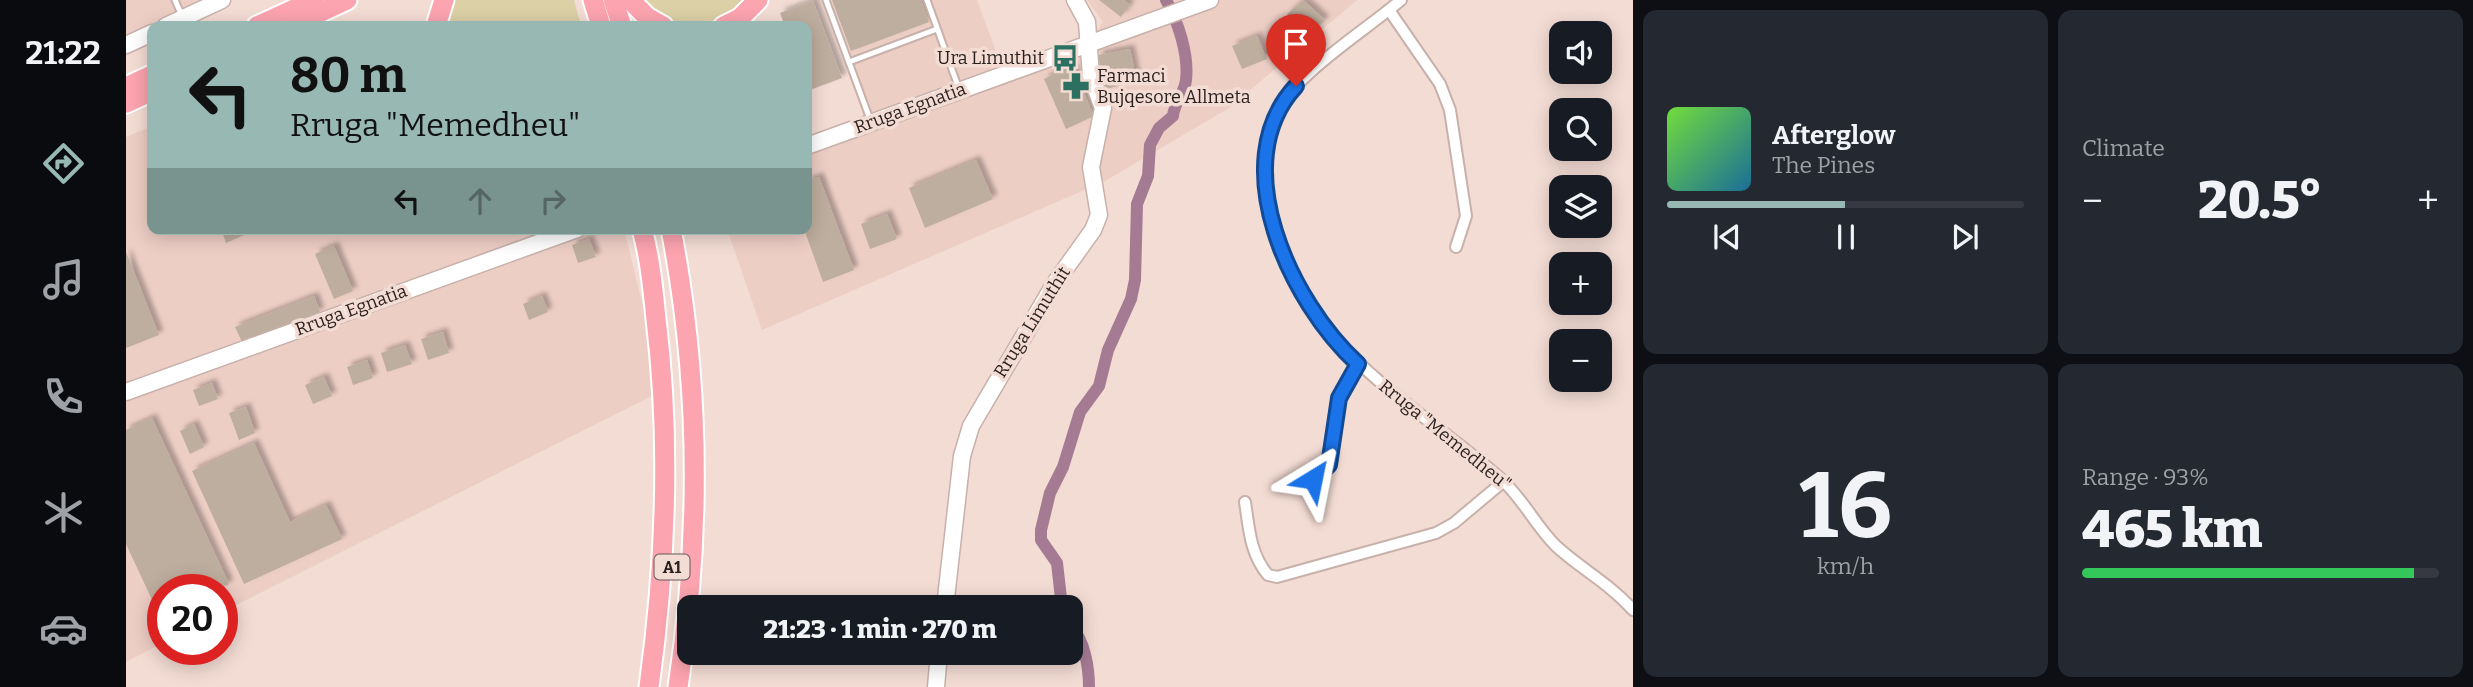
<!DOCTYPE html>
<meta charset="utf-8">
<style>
body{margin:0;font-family:Bitter,serif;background:#242831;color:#f1f3f6;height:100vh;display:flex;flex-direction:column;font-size:26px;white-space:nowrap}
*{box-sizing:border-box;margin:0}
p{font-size:23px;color:#9ea1a6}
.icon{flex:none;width:38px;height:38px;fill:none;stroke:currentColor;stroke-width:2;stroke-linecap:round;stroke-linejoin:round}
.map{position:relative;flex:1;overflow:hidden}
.drawer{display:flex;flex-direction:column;gap:10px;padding:10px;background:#0d0f14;width:840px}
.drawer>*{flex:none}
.guide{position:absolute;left:21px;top:21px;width:665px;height:214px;border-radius:14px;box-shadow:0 4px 18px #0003;background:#98b8b3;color:#111;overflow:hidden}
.tools{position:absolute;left:1423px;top:21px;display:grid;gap:14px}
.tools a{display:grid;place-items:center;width:63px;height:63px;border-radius:14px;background:#171b24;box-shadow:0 4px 18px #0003;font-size:35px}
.speed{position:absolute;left:21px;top:574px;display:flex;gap:14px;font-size:35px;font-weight:700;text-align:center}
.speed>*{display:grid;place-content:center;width:91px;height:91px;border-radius:50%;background:#171b24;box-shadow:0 4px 18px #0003;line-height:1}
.speed .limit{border:10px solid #d22;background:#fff;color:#111}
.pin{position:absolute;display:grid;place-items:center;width:60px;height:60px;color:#fff;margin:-72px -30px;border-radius:50% 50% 50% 0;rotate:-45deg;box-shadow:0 0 7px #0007}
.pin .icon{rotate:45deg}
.me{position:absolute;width:77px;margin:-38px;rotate:35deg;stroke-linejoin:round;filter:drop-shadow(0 0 5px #0008)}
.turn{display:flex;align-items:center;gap:24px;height:147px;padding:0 28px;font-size:32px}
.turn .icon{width:91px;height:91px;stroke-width:2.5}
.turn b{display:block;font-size:49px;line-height:60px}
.lanes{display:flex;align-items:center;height:66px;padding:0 28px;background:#0003;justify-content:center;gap:35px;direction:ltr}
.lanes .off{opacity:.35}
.big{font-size:52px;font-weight:800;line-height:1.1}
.drawer .card{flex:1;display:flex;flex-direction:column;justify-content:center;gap:10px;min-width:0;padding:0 24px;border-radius:14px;background:#242831}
.drawer .dial{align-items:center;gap:0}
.dial b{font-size:91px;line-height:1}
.song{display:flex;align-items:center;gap:21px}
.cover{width:84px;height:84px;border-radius:10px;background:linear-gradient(135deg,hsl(100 70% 55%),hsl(200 70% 35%))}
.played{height:7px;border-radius:4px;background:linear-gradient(90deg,#98b8b3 50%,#363941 50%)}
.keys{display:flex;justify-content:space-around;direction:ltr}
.heat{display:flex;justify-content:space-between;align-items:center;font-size:38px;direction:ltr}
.charge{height:10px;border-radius:5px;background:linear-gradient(90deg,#34c759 93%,#363941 0)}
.drawer .tiles{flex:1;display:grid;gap:10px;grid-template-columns:repeat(2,1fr)}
.trip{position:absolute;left:551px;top:595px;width:406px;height:70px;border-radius:14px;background:#171b24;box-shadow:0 4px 18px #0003;font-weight:800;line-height:70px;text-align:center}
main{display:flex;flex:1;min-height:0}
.tabs{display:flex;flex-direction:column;width:126px;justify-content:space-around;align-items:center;background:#090b0e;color:#9ea1a6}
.tabs .icon{width:49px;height:49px}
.tabs .current{color:#98b8b3}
.tabs b{font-size:32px;color:#f1f3f6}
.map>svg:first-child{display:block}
</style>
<main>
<nav class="tabs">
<b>21:22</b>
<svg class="icon current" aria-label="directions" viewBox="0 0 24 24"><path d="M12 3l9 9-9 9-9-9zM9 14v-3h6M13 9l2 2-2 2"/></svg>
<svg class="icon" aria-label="music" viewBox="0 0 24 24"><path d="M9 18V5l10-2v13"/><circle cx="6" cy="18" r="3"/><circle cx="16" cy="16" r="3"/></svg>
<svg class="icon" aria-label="phone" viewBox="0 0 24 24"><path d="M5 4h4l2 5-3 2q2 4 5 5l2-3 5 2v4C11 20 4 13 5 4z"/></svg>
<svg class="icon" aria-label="climate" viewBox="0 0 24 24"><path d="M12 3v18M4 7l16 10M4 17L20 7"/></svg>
<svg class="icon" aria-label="car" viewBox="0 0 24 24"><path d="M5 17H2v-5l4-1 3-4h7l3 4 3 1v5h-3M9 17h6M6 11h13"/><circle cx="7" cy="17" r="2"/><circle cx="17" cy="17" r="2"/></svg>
</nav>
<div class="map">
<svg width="1507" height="687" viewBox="0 0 1507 687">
<defs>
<filter id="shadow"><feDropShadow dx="4.5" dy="-4.5" stdDeviation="2" flood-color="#0004"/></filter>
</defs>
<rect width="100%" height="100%" fill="#f3dcd4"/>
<g fill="#edcec5">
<polygon points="0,0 80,0 0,37"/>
<polygon points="697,0 851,0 878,73 964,42 977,22 961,0 1231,0 1103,108 979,181 636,330 601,229 681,229 681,146 741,124"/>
<polygon points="26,126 26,229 498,229 518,310 526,396 96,612 96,590 37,590 37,643 0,662 0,137"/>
</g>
<g fill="#dcd0a7">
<polygon points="326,0 448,0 455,26 318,26"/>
<path d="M518 0H622C590 27 549 36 518 0Z"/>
</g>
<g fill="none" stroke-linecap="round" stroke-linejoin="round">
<g stroke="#a57b94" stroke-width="12">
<path d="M936 607 931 563 915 540V530L924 493 937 467 954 412 973 386 982 350 1005 299 1009 280 1011 204 1022 176 1024 145 1033 128 1047 116C1048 102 1059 93 1060 80 1063 54 1052 22 1040 0"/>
<path d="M945 627C959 640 963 669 963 687"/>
</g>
</g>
<g fill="#beae9f" filter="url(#shadow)">
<polygon points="706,0 795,0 803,22 725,51"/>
<polygon points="973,0 998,0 1004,5 995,17"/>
<polygon points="1177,0 1199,20 1181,36 1161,14"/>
<polygon points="687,1 716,78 681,91 681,26 659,26 654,13"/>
<polygon points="1131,36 1141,59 1116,69 1106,46"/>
<polygon points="1004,49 1011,82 979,89 972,55"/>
<polygon points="946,66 968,116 940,129 918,79"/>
<polygon points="850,160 867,199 799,228 783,188"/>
<polygon points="693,177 728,270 697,282 678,229 681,229 681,181"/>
<polygon points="761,214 771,239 744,249 735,224"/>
<polygon points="95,229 116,229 118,235 100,243"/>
<polygon points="463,239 470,257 452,263 446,245"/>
<polygon points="208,246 227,291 208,299 189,254"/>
<polygon points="0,252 33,335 0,348"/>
<polygon points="188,296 194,312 116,342 109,327"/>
<polygon points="416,296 422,312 403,320 397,304"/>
<polygon points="317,332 323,353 302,360 295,339"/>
<polygon points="279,345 286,364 261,372 255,353"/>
<polygon points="241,360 247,378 227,385 221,367"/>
<polygon points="198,377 206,396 187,404 179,385"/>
<polygon points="86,383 92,399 73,406 67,390"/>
<polygon points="120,407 129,433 113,440 103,413"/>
<polygon points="26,418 103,584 91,590 37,590 37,615 34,617 0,544 0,430"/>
<polygon points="68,424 78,447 64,454 54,431"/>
<polygon points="128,443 164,522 200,505 216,539 118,584 66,471"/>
</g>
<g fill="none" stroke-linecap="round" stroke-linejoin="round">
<defs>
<g id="lane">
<polyline points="49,0 56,16"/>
<polyline points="700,0 745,122"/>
<polyline points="801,0 833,89"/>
<polyline points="723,62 811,29"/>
<polyline points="1177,481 1187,479 1203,465 1213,398 1232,364"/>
</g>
<g id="street">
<path d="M1275 0C1240 30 1169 74 1150 113 1135 145 1138 177 1145 211 1176 348 1275 393 1373 477 1396 497 1409 525 1430 546 1455 569 1483 583 1507 610"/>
<polyline points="1263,10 1314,84 1324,110 1340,216 1330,247"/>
<path d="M1119 502C1123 528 1124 554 1142 575L1151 577 1310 533 1328 523 1378 481"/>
</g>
<g id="secondary">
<polyline points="40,26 96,0"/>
<polyline points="0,45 26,33"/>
<polyline points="681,146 1084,0"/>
<polyline points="0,392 451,229"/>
<polyline points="819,607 836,456 845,426 929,283 967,230 973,215 965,167 977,108 965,76 961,22 949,0"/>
<polyline points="810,687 813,653"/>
</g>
<g id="highway">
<polyline points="467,0 475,26"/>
<polyline points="487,0 496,26"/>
<polyline points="504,0 521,17 537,26"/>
<polyline points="131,26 188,0"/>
<polyline points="165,26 221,0"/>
<polyline points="310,26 318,0"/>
<polyline points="598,26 614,18 632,0"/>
<polyline points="0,87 26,75"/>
<polyline points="0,103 26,91"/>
<path d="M516 229C524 258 527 289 530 319 545 442 540 564 523 687"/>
<path d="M545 229C574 380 575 536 552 687"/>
</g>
</defs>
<use href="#lane" stroke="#c8b1aa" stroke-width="9"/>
<use href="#street" stroke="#c8b1aa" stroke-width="14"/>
<use href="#secondary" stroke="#c8b1aa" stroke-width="19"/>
<use href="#highway" stroke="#fff" stroke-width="23"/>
<use href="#lane" stroke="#fff" stroke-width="5"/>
<use href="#street" stroke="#fff" stroke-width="10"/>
<use href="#secondary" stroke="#fff" stroke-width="16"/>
<use href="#highway" stroke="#fca4b0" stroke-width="19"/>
</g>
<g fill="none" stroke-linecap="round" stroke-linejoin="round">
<defs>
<path id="route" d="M1170 86C1098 163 1165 303 1232 364L1213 398 1203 465 1187 479"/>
</defs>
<use href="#route" stroke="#114b97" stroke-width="18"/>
<use href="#route" stroke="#1a73e8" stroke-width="12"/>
</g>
<defs>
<symbol id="bus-bare" viewBox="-9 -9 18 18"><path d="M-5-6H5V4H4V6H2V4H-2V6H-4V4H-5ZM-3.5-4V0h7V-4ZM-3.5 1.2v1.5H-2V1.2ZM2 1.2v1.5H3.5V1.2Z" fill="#2c7062" stroke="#f3dcd4" stroke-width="2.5" paint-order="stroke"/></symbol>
<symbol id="pharmacy-bare" viewBox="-9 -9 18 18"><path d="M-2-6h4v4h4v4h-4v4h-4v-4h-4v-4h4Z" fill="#2c7062" stroke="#f3dcd4" stroke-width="2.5" paint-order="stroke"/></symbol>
</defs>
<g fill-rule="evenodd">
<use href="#bus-bare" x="920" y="39" width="38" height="38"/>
<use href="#pharmacy-bare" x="931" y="67" width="38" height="38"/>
</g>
<g text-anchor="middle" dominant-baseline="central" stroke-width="7" stroke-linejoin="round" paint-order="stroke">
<rect fill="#f3dcd4" stroke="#655854" stroke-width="2" x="528.5" y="554.5" width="35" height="25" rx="5"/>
<g font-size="16" font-weight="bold" fill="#281f1d">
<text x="546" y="567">A1</text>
</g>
<g font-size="18" fill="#281f1d" stroke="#f3dcd4" text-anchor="end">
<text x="918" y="58">Ura Limuthit</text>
<text x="971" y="76" text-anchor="start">Farmaci<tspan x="971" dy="21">Bujqesore Allmeta</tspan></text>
</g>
<g font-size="18" fill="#281f1d" stroke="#f3dcd4">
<text transform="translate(784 108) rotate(-20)">Rruga Egnatia</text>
<text transform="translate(225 310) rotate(-20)">Rruga Egnatia</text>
<text transform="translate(906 322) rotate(-58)">Rruga Limuthit</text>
<text transform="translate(1319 435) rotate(39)">Rruga "Memedheu"</text>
</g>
</g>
</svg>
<div class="tools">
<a><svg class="icon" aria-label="sound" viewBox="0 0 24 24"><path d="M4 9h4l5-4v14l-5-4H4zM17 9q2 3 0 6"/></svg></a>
<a><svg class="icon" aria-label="search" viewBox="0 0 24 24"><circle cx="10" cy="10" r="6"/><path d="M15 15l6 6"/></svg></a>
<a><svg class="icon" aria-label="layers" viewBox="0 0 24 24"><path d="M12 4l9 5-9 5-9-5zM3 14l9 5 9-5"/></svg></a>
<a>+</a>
<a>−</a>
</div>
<div class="speed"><div class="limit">20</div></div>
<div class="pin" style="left:1170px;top:86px;background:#d93025"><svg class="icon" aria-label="arrive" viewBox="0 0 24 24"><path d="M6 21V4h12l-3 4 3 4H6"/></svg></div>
<svg class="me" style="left:1187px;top:479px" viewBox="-20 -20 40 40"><path d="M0-17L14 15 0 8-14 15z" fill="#1a73e8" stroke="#fff" stroke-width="4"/></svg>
<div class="trip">21:23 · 1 min · 270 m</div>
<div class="guide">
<div class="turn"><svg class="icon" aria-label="left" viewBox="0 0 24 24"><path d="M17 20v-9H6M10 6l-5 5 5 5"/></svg><div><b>80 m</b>Rruga &quot;Memedheu&quot;</div></div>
<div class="lanes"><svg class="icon" aria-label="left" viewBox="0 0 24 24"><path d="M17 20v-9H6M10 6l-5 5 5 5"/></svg><svg class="icon off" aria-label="ahead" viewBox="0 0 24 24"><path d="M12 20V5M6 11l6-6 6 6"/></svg><svg class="icon off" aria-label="right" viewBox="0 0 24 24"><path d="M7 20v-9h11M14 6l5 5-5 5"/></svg></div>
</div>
</div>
<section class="drawer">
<div class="tiles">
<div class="card">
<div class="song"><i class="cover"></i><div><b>Afterglow</b><p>The Pines</p></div></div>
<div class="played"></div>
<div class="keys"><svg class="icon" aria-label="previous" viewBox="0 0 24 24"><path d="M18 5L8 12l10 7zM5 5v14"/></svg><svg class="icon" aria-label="pause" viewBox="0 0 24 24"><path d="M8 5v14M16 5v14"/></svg><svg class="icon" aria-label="next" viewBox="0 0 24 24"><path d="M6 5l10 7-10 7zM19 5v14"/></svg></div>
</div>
<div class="card"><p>Climate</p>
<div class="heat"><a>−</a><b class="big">20.5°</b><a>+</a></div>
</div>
<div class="card dial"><b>16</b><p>km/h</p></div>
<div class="card"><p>Range · 93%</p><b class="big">465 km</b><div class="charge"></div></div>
</div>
</section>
</main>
